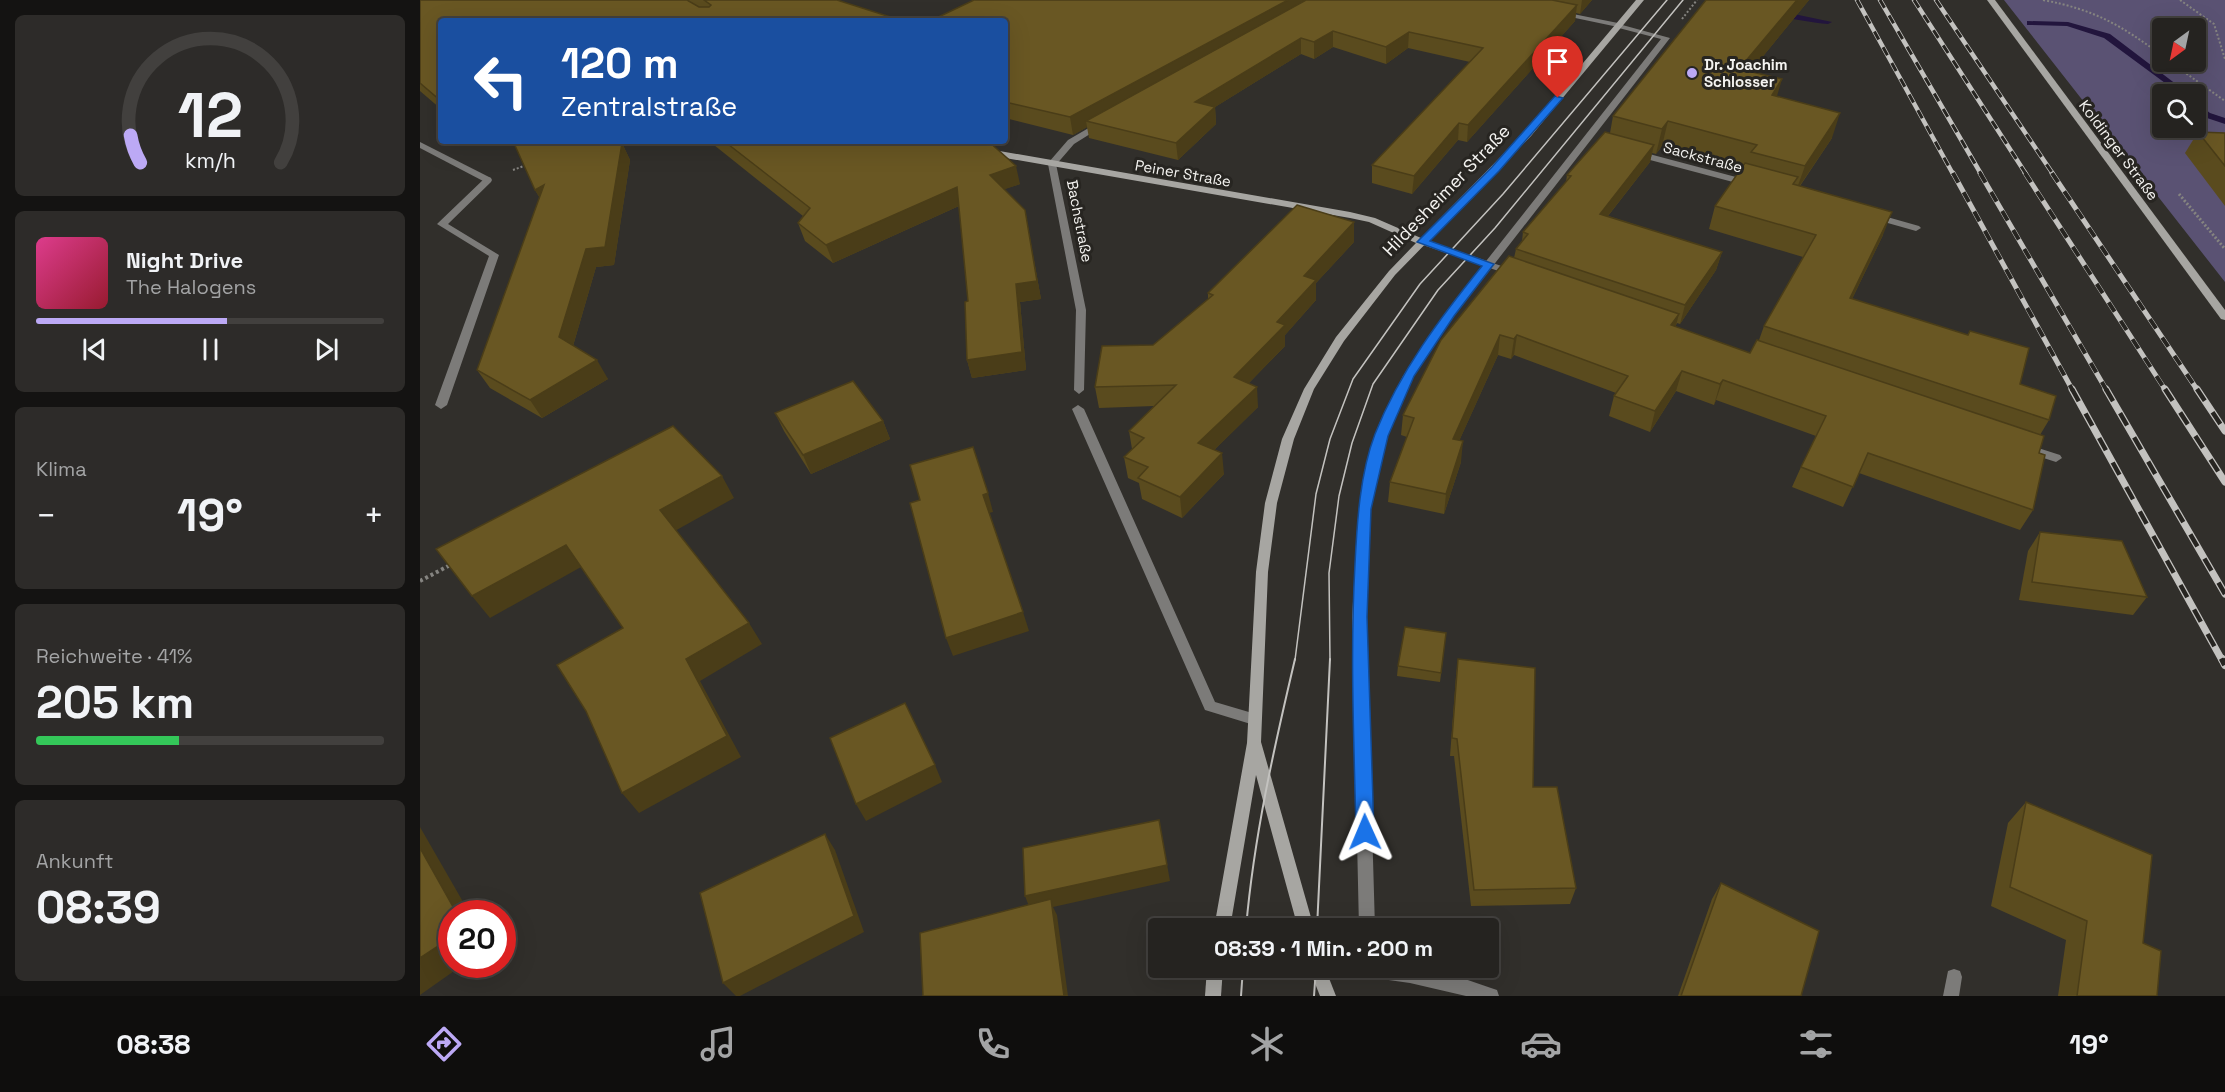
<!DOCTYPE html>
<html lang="de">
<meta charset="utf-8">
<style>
body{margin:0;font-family:"Space Grotesk",sans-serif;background:#2d2b29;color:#f1f3f6;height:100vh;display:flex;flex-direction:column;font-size:22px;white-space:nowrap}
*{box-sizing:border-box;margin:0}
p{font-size:20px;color:#a3a4a5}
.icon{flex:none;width:33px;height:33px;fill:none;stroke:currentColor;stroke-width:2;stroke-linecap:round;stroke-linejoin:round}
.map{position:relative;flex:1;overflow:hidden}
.side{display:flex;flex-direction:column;gap:15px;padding:15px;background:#141312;width:420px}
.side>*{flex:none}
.hud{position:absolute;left:18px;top:18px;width:570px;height:126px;border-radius:6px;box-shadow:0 6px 24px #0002,0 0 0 2px #42403e;background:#1a4fa0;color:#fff;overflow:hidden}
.needle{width:39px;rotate:213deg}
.fabs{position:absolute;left:1732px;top:18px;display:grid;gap:12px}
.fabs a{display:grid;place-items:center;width:54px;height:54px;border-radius:6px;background:#252320;box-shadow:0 6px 24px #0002,0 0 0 2px #42403e;font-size:30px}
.speed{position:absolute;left:18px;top:900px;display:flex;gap:12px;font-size:30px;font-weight:700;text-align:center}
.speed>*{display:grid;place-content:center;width:78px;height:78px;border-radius:50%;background:#252320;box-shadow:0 6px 24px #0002,0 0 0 2px #42403e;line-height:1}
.speed .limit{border:9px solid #d22;background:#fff;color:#111}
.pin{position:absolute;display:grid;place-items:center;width:51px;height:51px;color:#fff;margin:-62px -26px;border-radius:50% 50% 50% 0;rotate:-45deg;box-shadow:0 0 6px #0007}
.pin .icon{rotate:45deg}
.me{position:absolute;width:66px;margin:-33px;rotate:359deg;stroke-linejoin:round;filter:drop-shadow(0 0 4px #0008)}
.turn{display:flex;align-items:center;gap:21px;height:126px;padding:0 24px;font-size:27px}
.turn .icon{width:78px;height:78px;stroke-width:2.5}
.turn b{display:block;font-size:42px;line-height:51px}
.big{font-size:45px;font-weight:700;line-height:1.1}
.side .tile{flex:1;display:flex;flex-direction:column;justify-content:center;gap:9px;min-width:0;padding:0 21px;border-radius:9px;background:#2d2b29}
.side .dial{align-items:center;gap:0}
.dial svg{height:156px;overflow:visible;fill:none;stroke:#42403e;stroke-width:7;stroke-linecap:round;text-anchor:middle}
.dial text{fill:#f1f3f6;stroke:none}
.song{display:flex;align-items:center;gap:18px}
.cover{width:72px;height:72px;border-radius:9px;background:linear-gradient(135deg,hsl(330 70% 55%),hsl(350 70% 35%))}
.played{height:6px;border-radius:3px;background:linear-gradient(90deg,#bca9f5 55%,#42403e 55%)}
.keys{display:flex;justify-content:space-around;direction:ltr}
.heat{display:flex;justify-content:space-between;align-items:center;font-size:33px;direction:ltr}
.charge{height:9px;border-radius:4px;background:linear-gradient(90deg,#34c759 41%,#42403e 0)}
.trip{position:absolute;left:728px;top:918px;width:351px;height:60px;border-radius:6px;background:#252320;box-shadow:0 6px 24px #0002,0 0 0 2px #42403e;font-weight:700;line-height:60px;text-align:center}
.dock{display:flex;height:96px;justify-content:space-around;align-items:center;background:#0f0e0d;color:#a3a4a5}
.dock .icon{width:42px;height:42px}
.dock .current{color:#bca9f5}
.dock b{font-size:27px;color:#f1f3f6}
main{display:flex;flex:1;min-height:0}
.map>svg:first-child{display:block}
</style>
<main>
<section class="side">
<div class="tile dial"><svg viewBox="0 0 100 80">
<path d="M14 69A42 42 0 1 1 86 69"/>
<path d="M14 69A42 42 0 0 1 9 55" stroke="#bca9f5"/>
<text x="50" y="56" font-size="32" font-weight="700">12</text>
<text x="50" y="72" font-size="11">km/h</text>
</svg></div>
<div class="tile">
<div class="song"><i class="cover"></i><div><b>Night Drive</b><p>The Halogens</p></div></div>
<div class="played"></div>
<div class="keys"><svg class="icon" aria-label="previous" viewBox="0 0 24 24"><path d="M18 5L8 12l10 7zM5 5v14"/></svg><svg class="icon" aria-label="pause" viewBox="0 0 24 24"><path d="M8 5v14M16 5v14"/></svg><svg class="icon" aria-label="next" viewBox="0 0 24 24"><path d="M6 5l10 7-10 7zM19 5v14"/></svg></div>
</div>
<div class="tile"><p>Klima</p>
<div class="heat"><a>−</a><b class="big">19°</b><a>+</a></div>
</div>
<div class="tile"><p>Reichweite · 41%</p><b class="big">205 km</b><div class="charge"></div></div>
<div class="tile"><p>Ankunft</p><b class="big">08:39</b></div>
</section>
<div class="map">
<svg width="1805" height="996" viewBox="0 0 1805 996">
<rect width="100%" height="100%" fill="#312f2b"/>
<path fill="#5a5273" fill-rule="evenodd" d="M1584 0H1805V282ZM1743 28H1776V62H1743ZM1743 94H1776V128H1743Z"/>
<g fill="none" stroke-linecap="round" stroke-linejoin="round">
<g fill="#22153d" fill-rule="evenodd">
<path d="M1323 0H1334L1369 13 1412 22 1408 24C1381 21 1345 16 1323 0Z"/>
<polygon points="1607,21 1648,22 1690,34 1769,94 1760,94 1684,38 1647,26 1610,25 1607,25"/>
<polygon points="1776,102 1790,113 1805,118 1805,124 1784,117 1776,110"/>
</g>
<g stroke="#858480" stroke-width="2" stroke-dasharray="2 2" stroke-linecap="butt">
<path d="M1623 0C1676 10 1700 25 1743 56"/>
<polyline points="1760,0 1794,24 1805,59"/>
<polyline points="1262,19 1277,0"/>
<polyline points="1750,62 1805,101"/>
<polyline points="93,170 109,164"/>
</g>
<polyline stroke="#858480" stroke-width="3" stroke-dasharray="2 2" stroke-linecap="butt" points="1759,194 1805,249"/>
<polyline stroke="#858480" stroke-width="4" stroke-dasharray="3 3" stroke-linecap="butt" points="0,581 32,564"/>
<g fill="#7c7b79" fill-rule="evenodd">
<polygon points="1195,23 1250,38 1034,316 993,376 967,436 951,509 946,617 955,928 939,928 932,617 939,509 955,436 983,376 1026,312 1241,39 1195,27"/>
<polygon points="1218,151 1331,181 1332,183 1328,186 1215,156 1214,154"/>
<polygon points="632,161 636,164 666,310 664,390 659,394 654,390 656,310 628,164"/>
<polygon points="68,177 71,178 71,182 28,224 79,255 27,405 21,409 15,405 69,256 17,224 65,178"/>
<polygon points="1453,213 1499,226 1501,228 1496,231 1450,218 1448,216"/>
<polygon points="658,405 664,409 795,702 839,715 841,719 839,723 834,725 785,710 652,409"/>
</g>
<g fill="#7c7b79" fill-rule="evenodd">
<polygon points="1138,11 1198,23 1202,25 1198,27 1141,15 1138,15"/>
<polygon points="679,122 686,124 654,144 635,166 629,166 629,162 648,140"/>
<polygon points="0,142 71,178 72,180 71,182 65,182 0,148"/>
<polygon points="1003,239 1096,271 1098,273 1096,275 1090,275 1000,244 1000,240"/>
<polygon points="1606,444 1640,455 1642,458 1636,462 1602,451 1600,448 1602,445"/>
<polygon points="932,968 998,968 1039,977 1071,988 1077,990 1079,996 1046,996 990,983 940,976 934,974"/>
<polygon points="1534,969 1540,971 1542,977 1539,996 1523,996 1528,971"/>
</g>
<g fill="#a7a6a2" fill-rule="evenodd">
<polygon points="1216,0 1224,0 1111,136 975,275 924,341 894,389 874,439 857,503 848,572 841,742 894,928 878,928 836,775 810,928 794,928 827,743 836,572 845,503 862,439 884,389 916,337 969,271 996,243 949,222 930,218 568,155 564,152 568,149 930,212 955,218 1001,238 1105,132"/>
<polygon points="1567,0 1575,0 1805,310 1805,320 1801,319"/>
<polygon points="787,968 803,968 801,996 785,996"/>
<polygon points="889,968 905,968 916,996 900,996"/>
</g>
<g stroke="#c3c2bf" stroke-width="1.5">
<polyline points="875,660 896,494 910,439 933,379 1000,284 1083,194 1247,0"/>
<polyline points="910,660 909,573 919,496 932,443 953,384 1018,290 1075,228 1263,0"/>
</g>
<g stroke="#c3c2bf" stroke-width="2">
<path d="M826 928C834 836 854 748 875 659"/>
<polyline points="897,928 910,659"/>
<polyline points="821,996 823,968"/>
<polyline points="894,996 896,968"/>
</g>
<defs>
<g id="rail-far3">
<polyline points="1437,0 1533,174"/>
<polyline points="1460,0 1561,174"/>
<polyline points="1494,0 1606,174"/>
<polyline points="1516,0 1633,174"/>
</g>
<g id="rail-far2">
<polyline points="1533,173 1653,391"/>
<polyline points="1560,173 1687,391"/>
<polyline points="1605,173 1746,391"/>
<polyline points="1632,173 1778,391"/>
</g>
<g id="rail-far1">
<polyline points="1652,389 1802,660"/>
<polyline points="1686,389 1805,594"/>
<polyline points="1745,389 1805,482"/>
<polyline points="1777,389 1805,431"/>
</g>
<polyline id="rail" points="1802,659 1805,665"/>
</defs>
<use href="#rail-far3" stroke="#c3c2bf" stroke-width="4.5"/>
<use href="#rail-far2" stroke="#c3c2bf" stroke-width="5"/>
<use href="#rail-far1" stroke="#c3c2bf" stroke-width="7"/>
<use href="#rail" stroke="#c3c2bf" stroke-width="8"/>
<use href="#rail-far3" stroke="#272521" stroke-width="3" stroke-dasharray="9" stroke-linecap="butt"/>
<use href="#rail-far2" stroke="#272521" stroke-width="4" stroke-dasharray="11" stroke-linecap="butt"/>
<use href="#rail-far1" stroke="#272521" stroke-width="4.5" stroke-dasharray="14" stroke-linecap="butt"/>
<use href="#rail" stroke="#272521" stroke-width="6" stroke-dasharray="17" stroke-linecap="butt"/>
</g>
<g fill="#5a4b1e" fill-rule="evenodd">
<polygon points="0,0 417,0 483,21 21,21 21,109 0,91"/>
<polygon points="554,0 1172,0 1160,14 1156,13 1155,21 1047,142 1038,140 992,194 952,183 952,165 1050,62 988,48 966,64 913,47 894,59 881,54 795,107 796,124 758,160 669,138 667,127 653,135 585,118 585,21"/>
<path d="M1286 0H1389L1330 72 1357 97 1412 138 1380 186 1463 235 1432 299 1548 335 1550 331 1600 384 1629 420 1620 435 1613 510 1600 530 1439 473 1423 507 1372 487 1381 467 1396 436 1296 400 1294 405 1256 391 1230 432 1189 416 1194 396 1196 393 1094 355 1091 359 1078 355 1039 441 1041 462 1024 514 968 502 970 482 987 437 981 435 983 415 1094 258 1096 249 1102 241 1103 232 1146 182 1147 175 1190 133 1193 116ZM1242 146 1322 167 1295 206 1289 229 1383 257 1344 326 1339 340 1330 353 1255 327 1257 323 1260 324 1296 270 1302 252 1188 216 1230 162 1232 153 1236 154Z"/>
<polygon points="1778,132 1805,133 1805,206 1765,153"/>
<polygon points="289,141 568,141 600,184 584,189 608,228 621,299 600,302 606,370 552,378 547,360 548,301 539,206 413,263 385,241 378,223 383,216"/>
<polygon points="202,143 210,160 194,265 176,267 153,346 188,379 122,418 70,388 57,370 120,198 115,190"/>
<polygon points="934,242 896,283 896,300 865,335 865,346 829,383 838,407 794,450 804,474 762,518 722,499 719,483 708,478 704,457 712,449 709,431 734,406 679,408 675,387 733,345 788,299 788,293"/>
<polygon points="355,413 463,421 470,439 391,474 364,431"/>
<polygon points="1620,532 1727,597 1713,615 1599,600 1608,551"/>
<polygon points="1026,633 1020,682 977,676 978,666"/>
<polygon points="1038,659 1113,787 1156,888 1150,904 1051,906 1034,756 1030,756 1036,677"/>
<polygon points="1606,802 1723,943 1737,996 1638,996 1646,940 1571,906 1588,823"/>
<polygon points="1301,883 1381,996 1258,996 1292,899"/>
</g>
<g fill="#4a3d18">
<polygon points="868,0 896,0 666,121 667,127 653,135 650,117"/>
<polygon points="1162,0 1172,0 1160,14"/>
<polygon points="1377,0 1389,0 1313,93 1319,69"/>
<polygon points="1157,5 1155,21 1047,142 1048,125"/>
<polygon points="913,31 913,47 894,59 894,42"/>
<polygon points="989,32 988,48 966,64 966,47"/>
<polygon points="881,38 881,54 795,107 796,124 758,160 756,143 775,102"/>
<polygon points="1362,79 1355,103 1352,95"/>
<polygon points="1420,113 1412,138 1376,191 1385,166"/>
<polygon points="1248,121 1242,146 1236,154 1242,129"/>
<polygon points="1039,123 1038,140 992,194 994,176"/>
<polygon points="202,143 210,160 194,265 176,267 150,356 139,337 166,249"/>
<polygon points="1234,145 1230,162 1176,231 1180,214"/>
<polygon points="596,166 600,184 574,193 570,175"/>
<polygon points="124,185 125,207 115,190"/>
<polygon points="537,187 541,205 413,263 406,245"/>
<polygon points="605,210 621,299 600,302 606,370 552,378 547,360 596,284"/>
<polygon points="1472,212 1463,235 1421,322 1430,298"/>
<polygon points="934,222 934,242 896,283 896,300 865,335 865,346 815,397 814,377 884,276"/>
<polygon points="1302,252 1296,270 1260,324 1265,305"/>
<polygon points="1259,314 1254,333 1251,325"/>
<polygon points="1080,335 1078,355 1031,459 1033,439"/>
<polygon points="1097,335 1094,355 1091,359 1094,339"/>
<polygon points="177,360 188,379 122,418 110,400"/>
<polygon points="1262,371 1256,391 1230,432 1235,411"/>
<polygon points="1303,380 1296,400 1294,405 1300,384"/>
<polygon points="837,387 838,407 780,464 778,443"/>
<polygon points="463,421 470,439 391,474 383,455"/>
<polygon points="1043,441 1041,462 1024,514 1026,494"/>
<polygon points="802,453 804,474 762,518 760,497"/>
<polygon points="302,476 314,498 253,532 240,510"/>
<polygon points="568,493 573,512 569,513 563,495"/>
<polygon points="146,545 161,567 70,618 52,596"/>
<polygon points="603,612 609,631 533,656 526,638"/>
<polygon points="329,623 342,644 280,681 321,757 219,813 202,793 266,659"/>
<polygon points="515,765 522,782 446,821 436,804"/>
<polygon points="739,820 750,881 633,907 637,915 648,996 644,996 605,896"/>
<polygon points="0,827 50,914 37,914 0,848"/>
<polygon points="405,834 415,850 444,932 320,996 316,996 303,983"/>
<polygon points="32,937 32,964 44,964 0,995 0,958"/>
</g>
<g fill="#695723" stroke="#4a3d18" stroke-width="1.5">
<polygon points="0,0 267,0 279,7 289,7 291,5 284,0 417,0 483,21 21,21 21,101 0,83"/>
<polygon points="554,0 868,0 650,117 585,102 585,21 510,21"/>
<polygon points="886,0 1132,0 1157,5 1048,125 1039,123 994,176 952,165 1063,48 989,32 966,47 913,31 894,42 881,38 775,102 795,107 756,143 666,121"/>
<polygon points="1286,0 1377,0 1319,69 1362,79 1352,95 1420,113 1385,166 1331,152 1337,145 1248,121 1242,129 1193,116"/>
<polygon points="1185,132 1234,145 1180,214 1302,252 1265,305 1096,249 1108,234 1103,232 1151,176 1147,175"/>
<polygon points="1778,132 1805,133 1805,166"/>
<polygon points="93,141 199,141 202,143 185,247 166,249 139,337 177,360 110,400 57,370 124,185 115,190"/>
<polygon points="304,141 568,141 596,166 570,175 605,210 617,281 596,284 602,352 547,360 545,302 548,301 537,187 406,245 378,223 390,208"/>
<polygon points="1325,163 1378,177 1373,184 1472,212 1430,298 1548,335 1550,331 1609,348 1600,384 1636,396 1629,420 1344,326 1396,235 1295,206"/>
<polygon points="877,205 934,222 884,276 896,280 857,322 865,325 814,377 837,387 778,443 802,453 760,497 718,478 728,467 704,457 724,438 709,431 756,385 675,387 682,346 733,345 793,295 788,293"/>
<polygon points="1089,256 1259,314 1251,325 1330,353 1337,340 1624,436 1619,453 1625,455 1613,510 1448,453 1433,487 1381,467 1406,416 1303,380 1300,384 1262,371 1235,411 1194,396 1208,376 1097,335 1094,339 1080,335 1033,439 1043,441 1026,494 970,482 994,418 983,415 1021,340"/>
<polygon points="433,381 463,421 383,455 355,413"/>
<polygon points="253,426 302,476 240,510 329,623 266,659 307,736 202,793 166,711 137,665 203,628 146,545 52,596 16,549"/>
<polygon points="553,447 568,493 563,495 603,612 526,638 490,503 500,500 490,465"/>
<polygon points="1620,532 1702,541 1727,597 1612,582"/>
<polygon points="985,627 1026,633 1021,673 978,666"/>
<polygon points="1038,659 1115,668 1113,787 1137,787 1156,888 1054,890 1037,739 1032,738"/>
<polygon points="485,703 515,765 436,804 410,738"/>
<polygon points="1606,802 1732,855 1723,943 1741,951 1737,996 1657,996 1667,921 1590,887"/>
<polygon points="739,820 747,865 605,896 603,848"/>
<polygon points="405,834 434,916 303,983 280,893"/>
<polygon points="0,848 37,914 32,914 32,937 0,958"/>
<polygon points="1301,883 1399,931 1381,996 1261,996"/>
<polygon points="631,899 644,996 503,996 500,933"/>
</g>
<path fill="#1a73e8" stroke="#114b97" stroke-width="1.5" d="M1135 96 1143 98 1079 171 1010 241 1074 264 1034 316 994 376 968 436 951 509 947 617 954 832 951 838 945 840 939 838 936 832C934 743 930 653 935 564 937 522 940 473 955 434 980 371 1020 318 1062 266L997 242 1072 167Z"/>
<circle fill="#bca9f5" stroke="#272521" stroke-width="2" cx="1272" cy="73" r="6"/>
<g text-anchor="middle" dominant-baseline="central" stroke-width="6" stroke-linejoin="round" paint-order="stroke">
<g font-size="15" font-weight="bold" fill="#f4f3f0" stroke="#272521" text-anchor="start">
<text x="1284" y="64">Dr. Joachim<tspan x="1284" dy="17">Schlosser</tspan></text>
</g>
<g font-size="15" fill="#f4f3f0" stroke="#272521">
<text transform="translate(1699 150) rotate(53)">Koldinger Straße</text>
<text transform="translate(1283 157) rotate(15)">Sackstraße</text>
<text transform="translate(763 173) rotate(10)">Peiner Straße</text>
<text transform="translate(660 221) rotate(79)">Bachstraße</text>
</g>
<g font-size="18" fill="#f4f3f0" stroke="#272521">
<text transform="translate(1026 190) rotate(-46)">Hildesheimer Straße</text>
</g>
</g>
</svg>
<div class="fabs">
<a><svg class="needle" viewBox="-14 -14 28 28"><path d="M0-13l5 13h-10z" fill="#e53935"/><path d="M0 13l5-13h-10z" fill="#a3a4a5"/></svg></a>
<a><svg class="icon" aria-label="search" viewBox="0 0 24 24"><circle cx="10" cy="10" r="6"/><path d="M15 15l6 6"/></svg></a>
</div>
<div class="speed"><div class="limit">20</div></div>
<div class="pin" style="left:1138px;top:98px;background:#d93025"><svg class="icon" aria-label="arrive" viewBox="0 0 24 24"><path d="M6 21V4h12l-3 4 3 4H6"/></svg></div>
<svg class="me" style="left:945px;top:832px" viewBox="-20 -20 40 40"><path d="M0-17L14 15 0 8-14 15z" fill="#1a73e8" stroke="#fff" stroke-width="4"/></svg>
<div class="trip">08:39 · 1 Min. · 200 m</div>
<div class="hud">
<div class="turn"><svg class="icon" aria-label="left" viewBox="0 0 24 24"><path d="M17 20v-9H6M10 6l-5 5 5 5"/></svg><div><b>120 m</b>Zentralstraße</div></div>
</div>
</div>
</main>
<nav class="dock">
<b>08:38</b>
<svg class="icon current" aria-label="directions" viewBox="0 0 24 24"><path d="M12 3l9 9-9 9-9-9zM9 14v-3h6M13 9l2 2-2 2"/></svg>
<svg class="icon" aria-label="music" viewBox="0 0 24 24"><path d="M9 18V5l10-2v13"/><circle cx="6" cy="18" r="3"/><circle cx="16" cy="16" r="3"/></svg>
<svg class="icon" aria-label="phone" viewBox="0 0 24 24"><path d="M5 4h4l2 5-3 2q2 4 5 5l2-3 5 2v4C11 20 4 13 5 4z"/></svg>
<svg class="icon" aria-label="climate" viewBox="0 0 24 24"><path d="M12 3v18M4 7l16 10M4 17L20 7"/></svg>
<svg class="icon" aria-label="car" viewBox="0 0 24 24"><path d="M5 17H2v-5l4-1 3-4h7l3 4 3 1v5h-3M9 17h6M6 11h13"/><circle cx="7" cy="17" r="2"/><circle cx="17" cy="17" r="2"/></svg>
<svg class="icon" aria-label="filters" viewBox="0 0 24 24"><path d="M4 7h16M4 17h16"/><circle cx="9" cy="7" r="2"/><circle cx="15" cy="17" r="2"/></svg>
<b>19°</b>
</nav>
